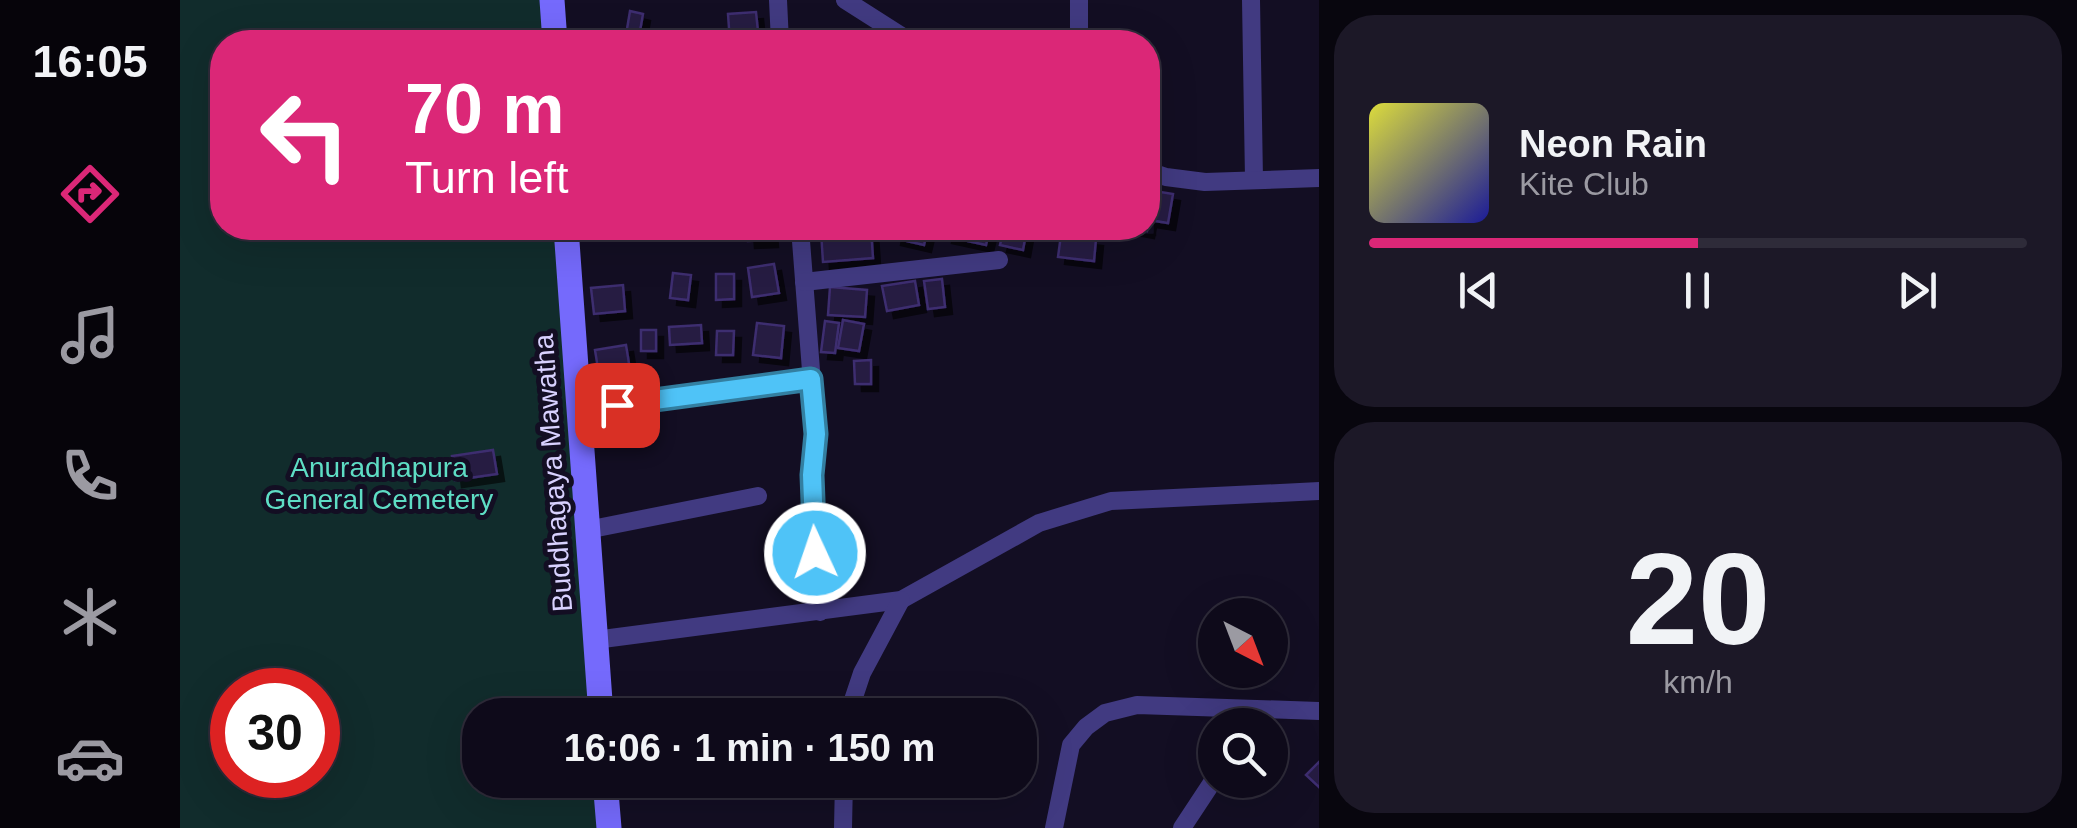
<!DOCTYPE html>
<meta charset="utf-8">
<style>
body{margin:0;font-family:Helvetica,sans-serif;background:#1c1827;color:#f1f3f6;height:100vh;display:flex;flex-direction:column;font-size:38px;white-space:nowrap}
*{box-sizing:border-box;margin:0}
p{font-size:32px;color:#9b9aa2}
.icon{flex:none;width:55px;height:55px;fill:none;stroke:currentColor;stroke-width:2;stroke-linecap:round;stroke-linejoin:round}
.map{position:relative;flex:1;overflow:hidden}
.side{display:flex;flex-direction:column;gap:15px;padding:15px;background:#08060e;width:758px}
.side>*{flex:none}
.top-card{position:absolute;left:30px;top:30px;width:950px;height:210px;border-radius:40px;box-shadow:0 10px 40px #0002,0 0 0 2px #2e2b39;background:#db2777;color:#fff;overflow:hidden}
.needle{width:65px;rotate:138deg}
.fabs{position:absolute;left:1018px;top:598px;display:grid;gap:20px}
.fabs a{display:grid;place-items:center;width:90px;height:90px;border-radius:50%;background:#0e0a1a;box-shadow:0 10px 40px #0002,0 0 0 2px #2e2b39;font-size:50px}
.speed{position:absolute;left:30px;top:668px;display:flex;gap:20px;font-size:50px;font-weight:700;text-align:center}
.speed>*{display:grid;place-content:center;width:130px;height:130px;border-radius:50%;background:#0e0a1a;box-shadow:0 10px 40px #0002,0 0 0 2px #2e2b39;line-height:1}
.speed .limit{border:15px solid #d22;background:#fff;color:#111}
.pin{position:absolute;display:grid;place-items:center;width:85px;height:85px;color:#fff;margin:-42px;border-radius:20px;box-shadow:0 5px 15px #0006}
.me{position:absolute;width:110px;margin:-55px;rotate:357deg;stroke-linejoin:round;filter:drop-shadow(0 0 8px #0008)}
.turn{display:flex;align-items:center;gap:35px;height:210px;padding:0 30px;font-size:45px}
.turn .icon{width:130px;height:130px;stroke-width:2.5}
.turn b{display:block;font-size:70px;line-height:85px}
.side .widget{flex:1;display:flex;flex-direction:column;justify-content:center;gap:15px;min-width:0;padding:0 35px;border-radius:40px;background:#1c1827}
.side .dial{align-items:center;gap:0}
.dial b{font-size:130px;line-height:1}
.song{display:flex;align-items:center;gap:30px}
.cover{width:120px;height:120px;border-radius:15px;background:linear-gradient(135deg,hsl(60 70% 55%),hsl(240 70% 35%))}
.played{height:10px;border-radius:5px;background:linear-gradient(90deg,#db2777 50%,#2e2b39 50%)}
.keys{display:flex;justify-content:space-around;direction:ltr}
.trip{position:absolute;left:282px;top:698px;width:575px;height:100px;border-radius:40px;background:#0e0a1a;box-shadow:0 10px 40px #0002,0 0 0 2px #2e2b39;font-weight:700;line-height:100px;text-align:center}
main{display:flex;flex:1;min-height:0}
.menu{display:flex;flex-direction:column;width:180px;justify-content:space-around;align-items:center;background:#06040a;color:#9b9aa2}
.menu .icon{width:70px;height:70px}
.menu .current{color:#db2777}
.menu b{font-size:45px;color:#f1f3f6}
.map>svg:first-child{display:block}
</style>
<main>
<nav class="menu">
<b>16:05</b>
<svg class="icon current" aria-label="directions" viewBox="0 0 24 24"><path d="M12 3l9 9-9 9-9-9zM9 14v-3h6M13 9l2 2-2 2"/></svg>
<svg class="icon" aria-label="music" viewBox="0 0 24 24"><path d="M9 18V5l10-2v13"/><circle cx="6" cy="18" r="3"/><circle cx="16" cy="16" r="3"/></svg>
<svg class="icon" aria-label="phone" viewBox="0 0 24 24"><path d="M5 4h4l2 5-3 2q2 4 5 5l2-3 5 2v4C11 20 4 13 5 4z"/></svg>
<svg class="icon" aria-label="climate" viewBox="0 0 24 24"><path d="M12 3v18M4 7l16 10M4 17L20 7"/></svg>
<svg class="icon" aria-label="car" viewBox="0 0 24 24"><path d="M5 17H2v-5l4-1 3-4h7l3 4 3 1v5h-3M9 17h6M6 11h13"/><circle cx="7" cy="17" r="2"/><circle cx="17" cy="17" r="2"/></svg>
</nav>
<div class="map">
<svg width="1140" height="828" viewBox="0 0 1140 828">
<defs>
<filter id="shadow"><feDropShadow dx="7" dy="7" stdDeviation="0" flood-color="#0009"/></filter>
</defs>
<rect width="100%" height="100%" fill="#130e23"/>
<path fill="#112c2c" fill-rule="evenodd" d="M0 0H372L375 42H42V228H384L418 715H300V780H424L428 828H0ZM52 690H138V775H52Z"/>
<g fill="#251b43" stroke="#3e2d6f" stroke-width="2.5" filter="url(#shadow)">
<polygon points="450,11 463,14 460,31 447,29"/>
<polygon points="576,12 579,42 550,42 548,14"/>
<polygon points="968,190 993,194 988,223 969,220 967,231 950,228 968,228"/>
<polygon points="567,228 590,228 591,240 568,241"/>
<polygon points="691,228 693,258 643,262 641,231"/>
<polygon points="716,228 748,228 744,245 714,238"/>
<polygon points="767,228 810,228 806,245 765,236"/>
<polygon points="824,228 847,228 843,250 820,245"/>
<polygon points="881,235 916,239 914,261 878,257"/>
<polygon points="594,264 599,293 572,297 568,268"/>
<polygon points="493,273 511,275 508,300 490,298"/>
<polygon points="536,274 554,274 554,299 536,300"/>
<polygon points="762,279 765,307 748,309 744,281"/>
<polygon points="735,281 739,305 707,311 702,286"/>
<polygon points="443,285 445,311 414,314 411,288"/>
<polygon points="650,287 687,290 685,317 648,315"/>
<polygon points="663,320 684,324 679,351 658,348"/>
<polygon points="645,321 659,323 655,353 641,352"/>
<polygon points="577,323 604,326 601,358 573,355"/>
<polygon points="521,325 522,343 490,345 489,327"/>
<rect x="461" y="330" width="15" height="21"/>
<polygon points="537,331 554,331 553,355 536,355"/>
<polygon points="446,345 450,370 419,375 415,350"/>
<polygon points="691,360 691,384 675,384 674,361"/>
<polygon points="313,450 317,474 275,480 272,456"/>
<polygon points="1140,761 1140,788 1126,775"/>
</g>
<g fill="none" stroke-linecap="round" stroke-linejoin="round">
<g stroke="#413a81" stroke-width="18">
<polyline points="598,0 600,42"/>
<polyline points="665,0 731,42"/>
<polyline points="1071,0 1074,179"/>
<polyline points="899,42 899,0"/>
<polyline points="968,171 986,177 1025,182 1140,178"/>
<polyline points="620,228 636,435 632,475 633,523 640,612"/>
<polyline points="624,282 819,260"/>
<polyline points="398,410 631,379"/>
<polyline points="407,530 578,496"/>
<polyline points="415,640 721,600 859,523 931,501 1140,491"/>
<polyline points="668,715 682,673 721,600"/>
<polyline points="663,828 664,780"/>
<polyline points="874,828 891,745 906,727 925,713 957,705 1140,711"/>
<polyline points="1002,828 1035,778"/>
</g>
<g stroke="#756afc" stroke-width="25">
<polyline points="372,0 375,42"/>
<polyline points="386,228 421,715"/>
<polyline points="425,780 429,828"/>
</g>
</g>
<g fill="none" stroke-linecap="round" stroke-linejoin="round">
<defs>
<polyline id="route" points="437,405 631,379 636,434 632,475 635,553"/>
</defs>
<use href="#route" stroke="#337fa1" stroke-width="25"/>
<use href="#route" stroke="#4fc3f7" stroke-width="18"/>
</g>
<g text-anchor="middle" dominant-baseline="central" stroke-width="10" stroke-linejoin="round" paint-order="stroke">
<g font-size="28" fill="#5eddc4" stroke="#130e23">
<text x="199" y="467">Anuradhapura<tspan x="199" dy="32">General Cemetery</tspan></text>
</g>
<g font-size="28" fill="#d8d1fe" stroke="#130e23">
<text transform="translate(373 473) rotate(-94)">Buddhagaya Mawatha</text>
</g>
</g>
</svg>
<div class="fabs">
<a><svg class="needle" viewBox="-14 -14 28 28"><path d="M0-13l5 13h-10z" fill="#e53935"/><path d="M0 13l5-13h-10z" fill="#9b9aa2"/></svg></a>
<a><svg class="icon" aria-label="search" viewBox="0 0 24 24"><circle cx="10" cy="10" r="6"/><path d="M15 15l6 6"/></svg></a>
</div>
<div class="speed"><div class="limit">30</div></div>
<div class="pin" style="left:437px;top:405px;background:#d93025"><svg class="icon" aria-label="arrive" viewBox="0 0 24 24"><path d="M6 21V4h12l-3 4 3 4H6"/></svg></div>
<svg class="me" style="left:635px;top:553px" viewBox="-20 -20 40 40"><circle r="17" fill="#4fc3f7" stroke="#fff" stroke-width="3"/><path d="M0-11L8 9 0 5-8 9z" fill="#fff"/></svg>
<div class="trip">16:06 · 1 min · 150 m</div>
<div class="top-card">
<div class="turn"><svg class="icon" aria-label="left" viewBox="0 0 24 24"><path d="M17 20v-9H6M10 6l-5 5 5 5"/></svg><div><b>70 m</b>Turn left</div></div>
</div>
</div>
<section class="side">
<div class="widget">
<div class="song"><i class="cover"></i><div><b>Neon Rain</b><p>Kite Club</p></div></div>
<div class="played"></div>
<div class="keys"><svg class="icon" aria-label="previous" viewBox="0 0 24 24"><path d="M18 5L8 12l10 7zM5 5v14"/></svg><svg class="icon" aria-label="pause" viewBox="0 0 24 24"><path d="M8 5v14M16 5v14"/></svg><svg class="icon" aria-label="next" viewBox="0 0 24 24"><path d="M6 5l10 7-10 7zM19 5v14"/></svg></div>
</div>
<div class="widget dial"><b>20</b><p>km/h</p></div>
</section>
</main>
